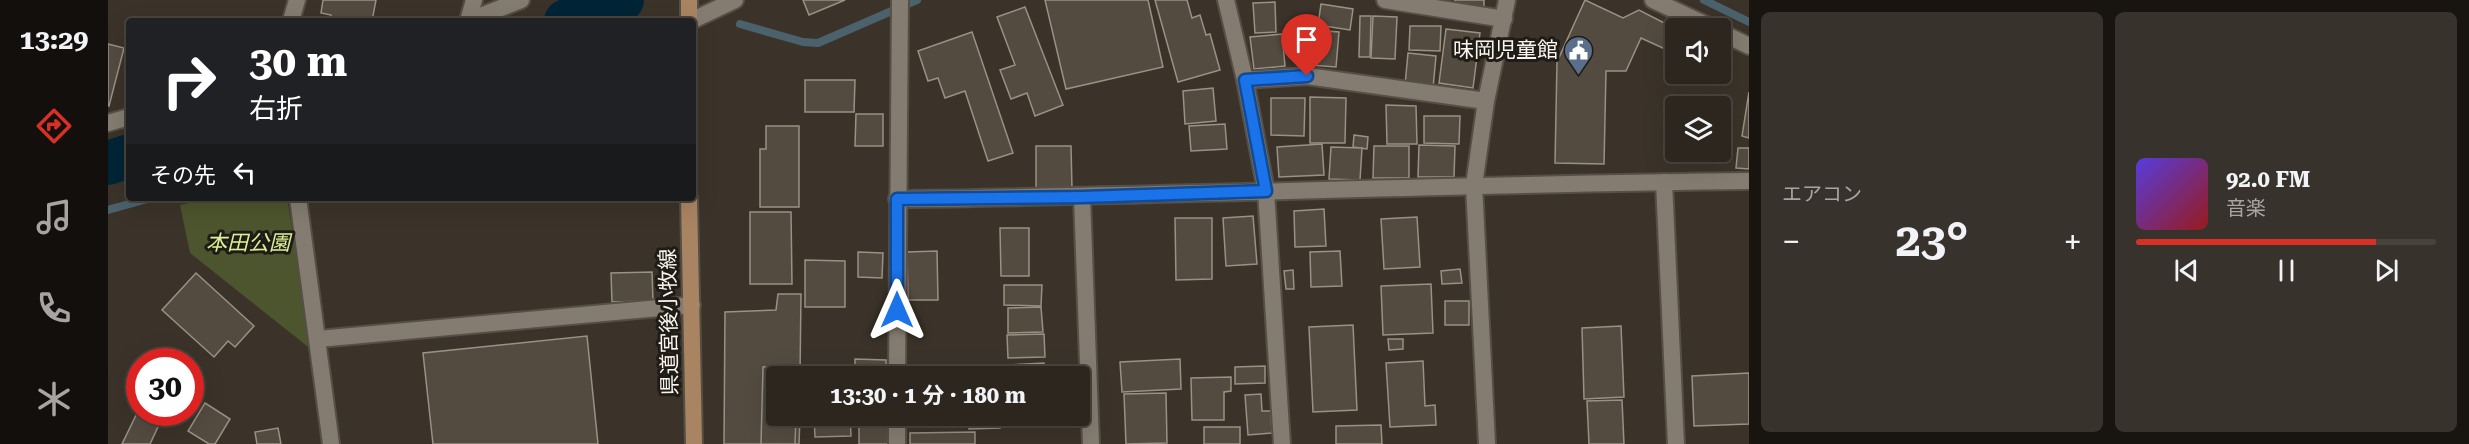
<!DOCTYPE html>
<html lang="ja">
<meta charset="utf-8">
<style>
body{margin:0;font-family:"Roboto Serif","Noto Sans JP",serif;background:#38322c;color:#f1f3f6;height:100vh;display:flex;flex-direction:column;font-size:22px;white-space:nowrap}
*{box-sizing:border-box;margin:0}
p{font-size:20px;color:#a6a5a4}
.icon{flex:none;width:33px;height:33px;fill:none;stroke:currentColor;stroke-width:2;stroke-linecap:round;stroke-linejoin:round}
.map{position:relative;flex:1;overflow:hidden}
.sheet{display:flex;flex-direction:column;gap:12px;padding:12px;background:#181511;width:720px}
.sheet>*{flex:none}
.hud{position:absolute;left:18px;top:18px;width:570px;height:183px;border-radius:6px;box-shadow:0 6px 24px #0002,0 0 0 2px #48433d;background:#202124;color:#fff;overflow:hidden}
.buttons{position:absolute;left:1557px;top:18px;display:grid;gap:12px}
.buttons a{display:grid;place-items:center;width:66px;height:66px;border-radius:6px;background:#2c261f;box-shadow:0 6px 24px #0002,0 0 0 2px #48433d;font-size:30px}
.speed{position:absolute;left:18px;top:348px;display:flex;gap:12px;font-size:30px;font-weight:700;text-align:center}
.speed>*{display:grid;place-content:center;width:78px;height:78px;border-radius:50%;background:#2c261f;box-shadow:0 6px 24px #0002,0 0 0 2px #48433d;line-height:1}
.speed .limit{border:9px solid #d22;background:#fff;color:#111}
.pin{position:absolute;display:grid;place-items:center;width:51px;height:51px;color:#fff;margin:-62px -26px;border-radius:50% 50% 50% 0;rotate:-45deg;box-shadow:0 0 6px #0007}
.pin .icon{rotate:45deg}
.me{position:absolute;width:66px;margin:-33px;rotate:0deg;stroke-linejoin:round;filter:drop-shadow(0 0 4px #0008)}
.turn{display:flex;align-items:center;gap:21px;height:126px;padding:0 24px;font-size:27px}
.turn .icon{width:78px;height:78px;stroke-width:2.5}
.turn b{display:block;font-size:42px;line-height:51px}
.then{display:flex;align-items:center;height:57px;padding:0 24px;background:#0003;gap:12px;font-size:22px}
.big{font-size:45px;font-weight:700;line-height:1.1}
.sheet .widget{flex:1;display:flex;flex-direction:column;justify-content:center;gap:9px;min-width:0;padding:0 21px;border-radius:9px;background:#38322c}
.song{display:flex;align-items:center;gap:18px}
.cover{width:72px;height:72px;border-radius:9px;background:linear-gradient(135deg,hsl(250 70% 55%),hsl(0 70% 35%))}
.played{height:6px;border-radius:3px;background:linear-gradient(90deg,#d93025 80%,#48433d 80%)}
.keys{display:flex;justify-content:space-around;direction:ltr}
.heat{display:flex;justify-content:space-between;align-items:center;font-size:33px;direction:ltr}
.sheet .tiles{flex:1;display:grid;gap:12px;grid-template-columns:repeat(2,1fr)}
.trip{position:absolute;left:658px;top:366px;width:324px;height:60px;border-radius:6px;background:#2c261f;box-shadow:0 6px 24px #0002,0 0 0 2px #48433d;font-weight:700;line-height:60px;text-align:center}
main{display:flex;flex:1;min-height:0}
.dock{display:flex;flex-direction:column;width:108px;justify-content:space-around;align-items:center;background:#120f0c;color:#a6a5a4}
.dock .icon{width:42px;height:42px}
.dock .active{color:#d93025}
.dock b{font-size:27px;color:#f1f3f6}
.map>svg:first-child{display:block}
</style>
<main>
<nav class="dock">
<b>13:29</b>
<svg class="icon active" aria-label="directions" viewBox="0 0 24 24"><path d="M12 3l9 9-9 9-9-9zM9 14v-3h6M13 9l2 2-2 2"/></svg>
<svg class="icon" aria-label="music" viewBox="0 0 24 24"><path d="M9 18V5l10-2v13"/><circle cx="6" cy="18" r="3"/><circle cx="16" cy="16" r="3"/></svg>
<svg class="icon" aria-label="phone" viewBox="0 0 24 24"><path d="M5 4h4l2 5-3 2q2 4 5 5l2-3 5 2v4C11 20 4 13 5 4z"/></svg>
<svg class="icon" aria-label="climate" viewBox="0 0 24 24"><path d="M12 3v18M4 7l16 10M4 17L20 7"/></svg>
</nav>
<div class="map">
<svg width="1641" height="444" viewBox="0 0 1641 444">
<rect width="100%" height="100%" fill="#3b3329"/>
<polygon fill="#4c552d" points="102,198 179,198 204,350 82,253 72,205"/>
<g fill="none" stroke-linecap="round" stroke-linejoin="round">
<g stroke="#4b626d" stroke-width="8">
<polyline points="1596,0 1641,22"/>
<polyline points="632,24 695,42 710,43 809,0"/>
<polyline points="0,210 43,198"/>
</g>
<g stroke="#002436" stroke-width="44">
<polyline points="458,21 514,0"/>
<polyline points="0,163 21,156"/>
</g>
</g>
<g fill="#534b40" stroke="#9a9184" stroke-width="1.5">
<polygon points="215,0 268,0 264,21 242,19 242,21 222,21 223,15 213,13"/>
<polygon points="695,0 737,0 701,15"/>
<polygon points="937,0 1040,0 1055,67 958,89"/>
<polygon points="1047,0 1079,0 1084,18 1092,15 1098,35 1102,34 1112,70 1070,82"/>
<polygon points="1347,0 1376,0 1376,7 1347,4"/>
<polygon points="1477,0 1515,18 1531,10 1568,29 1568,54 1533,38 1518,71 1498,71 1496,164 1447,163 1449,62"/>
<polygon points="1167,2 1168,32 1147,33 1145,3"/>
<polygon points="1213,4 1245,9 1242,30 1210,25"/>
<polygon points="917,7 955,105 927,116 919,93 903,99 892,70 907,65 889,17"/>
<polygon points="1252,16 1263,16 1262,57 1251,57"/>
<polygon points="1265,16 1289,17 1287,59 1263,58"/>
<polygon points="1302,26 1333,26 1332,51 1301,50"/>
<polygon points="1191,29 1231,32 1228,67 1189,64"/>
<polygon points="1338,29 1372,33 1365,88 1331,83"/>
<polygon points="864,32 905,153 880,161 857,91 837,98 830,78 820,81 810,51"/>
<polygon points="1174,34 1177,66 1146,69 1142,37"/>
<polygon points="0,44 16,48 1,106 0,106"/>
<polygon points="1300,53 1328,56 1325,88 1297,85"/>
<polygon points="697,80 747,80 746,112 697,112"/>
<polygon points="1105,88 1108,121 1077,124 1075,91"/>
<polygon points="1641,92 1641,138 1634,136"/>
<polygon points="1202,97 1238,98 1237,143 1202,143"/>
<polygon points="1163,98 1197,98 1196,136 1163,135"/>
<polygon points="1278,105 1308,106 1309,144 1279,144"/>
<polygon points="748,114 775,114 775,146 747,146"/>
<polygon points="1316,116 1352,116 1351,144 1316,143"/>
<polygon points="1117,124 1119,149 1083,151 1081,126"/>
<polygon points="658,126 691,126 691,207 652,207 652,149 658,149"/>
<polygon points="1246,135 1260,137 1259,149 1245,147"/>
<polygon points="1214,144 1216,175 1171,177 1169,147"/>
<polygon points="1311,145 1347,146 1346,177 1310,177"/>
<polygon points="928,146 963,146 964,189 928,189"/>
<polygon points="1266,146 1301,146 1301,178 1265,178"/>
<polygon points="1223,147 1254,148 1252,180 1221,179"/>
<polygon points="1630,148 1641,148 1641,169 1628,168"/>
<polygon points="1216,209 1218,246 1187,247 1186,211"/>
<polygon points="642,212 683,212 684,284 642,284"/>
<polygon points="1145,216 1149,264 1118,266 1115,218"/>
<polygon points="1309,217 1312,267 1276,269 1273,219"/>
<polygon points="1067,218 1104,218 1104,279 1068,280"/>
<polygon points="892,228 921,228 921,276 893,276"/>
<polygon points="829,251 830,300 800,300 799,252"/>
<polygon points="1232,251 1234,286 1203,287 1202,252"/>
<polygon points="750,252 775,253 774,278 750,277"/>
<polygon points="697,260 737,261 737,307 697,307"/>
<polygon points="1352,269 1354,283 1334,284 1333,271"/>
<polygon points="1185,270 1186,289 1178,289 1176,271"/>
<polygon points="544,272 545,301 504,302 503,273"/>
<polygon points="88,273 146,326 127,347 120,341 106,357 54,310"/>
<polygon points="1323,284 1325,333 1275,335 1273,286"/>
<polygon points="896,285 934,285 933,306 896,305"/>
<polygon points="670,294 693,294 692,376 669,376 669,416 692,416 691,444 616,444 617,312 668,310"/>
<rect x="1337" y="301" width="24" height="24"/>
<polygon points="933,307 935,332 900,333 900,308"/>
<polygon points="1245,325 1249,410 1205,412 1201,327"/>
<polygon points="1513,326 1516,397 1476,399 1474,328"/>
<polygon points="936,334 937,357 900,358 899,335"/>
<polygon points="479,336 490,444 325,444 315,353"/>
<polygon points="1280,339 1295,339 1295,349 1281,350"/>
<polygon points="747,359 778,360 778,376 747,376"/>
<polygon points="1072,359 1073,389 1014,392 1012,362"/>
<polygon points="1315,361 1317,406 1327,405 1328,425 1282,427 1278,363"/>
<polygon points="936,363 936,376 899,376 899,365"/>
<polygon points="689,365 689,376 669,376 669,416 688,416 687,444 653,444 655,367"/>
<polygon points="1157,366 1157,383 1127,384 1127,367"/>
<polygon points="740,373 740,376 705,376 705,374"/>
<polygon points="1641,373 1641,424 1586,426 1584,376"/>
<polygon points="1123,377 1123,391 1116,392 1116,420 1084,420 1083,378"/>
<polygon points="1058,393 1059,443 1018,444 1016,394"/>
<polygon points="1153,394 1154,411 1163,411 1164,433 1140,435 1137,395"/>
<polygon points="1514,400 1516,444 1481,444 1479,401"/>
<polygon points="97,403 122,419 107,444 101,444 80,431"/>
<polygon points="32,407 32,412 57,412 42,444 14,444"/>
<polygon points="706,416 742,416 743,436 707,437"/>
<rect x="751" y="416" width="29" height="28"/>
<polygon points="802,416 815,416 814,423 802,423"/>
<polygon points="820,416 859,416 859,422 820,424"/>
<polygon points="861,416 892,416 892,428 861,429"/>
<polygon points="901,416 938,416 938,419 901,421"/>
<polygon points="1273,425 1274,444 1228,444 1228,426"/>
<rect x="1096" y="427" width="36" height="17"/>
<polygon points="170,428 173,444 149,444 147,432"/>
<polygon points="867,432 867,444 802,444 802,433"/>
</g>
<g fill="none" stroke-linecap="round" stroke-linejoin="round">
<defs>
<g id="minor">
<polyline points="1118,0 1137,80 1158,191 1174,444"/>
<polyline points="1277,0 1396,19"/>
<polyline points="1545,0 1605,28"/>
<polyline points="183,21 189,0"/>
<polyline points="360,21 413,0"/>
<polyline points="360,21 366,0"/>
<polyline points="583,21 627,0"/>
<polyline points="1612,32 1641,46"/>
<polyline points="1137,80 1199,76 1378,101"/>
<polyline points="0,123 21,117"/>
<polyline points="1556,182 1568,444"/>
<polyline points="974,197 983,444"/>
<polyline points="190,198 223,444"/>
<path d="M789 199C1073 196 1357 184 1641 181"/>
<polyline points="210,339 584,305"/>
<polyline points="789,376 792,0"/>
<polyline points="789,444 789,416"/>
<polyline points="1379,444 1366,185 1378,101 1399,0"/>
</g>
<g id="secondary">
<polyline points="581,21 581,0"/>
<polyline points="581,198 586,444"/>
</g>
</defs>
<use href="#minor" stroke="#564f46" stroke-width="20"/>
<use href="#secondary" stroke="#564f46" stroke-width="20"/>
<use href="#minor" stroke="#847c70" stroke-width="16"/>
<use href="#secondary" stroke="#a88462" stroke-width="16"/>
</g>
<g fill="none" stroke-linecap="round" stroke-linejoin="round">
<defs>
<polyline id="route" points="789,310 789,199 974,197 1158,191 1137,80 1199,76"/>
</defs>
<use href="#route" stroke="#114b97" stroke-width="15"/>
<use href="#route" stroke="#1a73e8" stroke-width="10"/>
</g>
<defs>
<symbol id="civic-pin" viewBox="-11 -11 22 30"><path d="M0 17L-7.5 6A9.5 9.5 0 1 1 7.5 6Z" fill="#5c6f8a" stroke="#1f1c17"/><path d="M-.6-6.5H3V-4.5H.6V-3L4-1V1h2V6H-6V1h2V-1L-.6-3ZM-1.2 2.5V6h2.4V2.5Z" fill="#fff"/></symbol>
</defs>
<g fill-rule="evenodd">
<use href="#civic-pin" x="1454" y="34" width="33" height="45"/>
</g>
<g text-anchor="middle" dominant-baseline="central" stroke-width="6" stroke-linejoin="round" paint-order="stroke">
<g font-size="21" fill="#f9f4ed" stroke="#1f1c17" text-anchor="end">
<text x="1450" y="50">味岡児童館</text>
</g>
<g font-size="21" font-style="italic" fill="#dbf094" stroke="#1f1c17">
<text x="140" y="243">本田公園</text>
</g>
<g font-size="21" fill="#f9f4ed" stroke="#1f1c17">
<text transform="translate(561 322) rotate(-91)">県道宮後小牧線</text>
</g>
</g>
</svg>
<div class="buttons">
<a><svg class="icon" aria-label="sound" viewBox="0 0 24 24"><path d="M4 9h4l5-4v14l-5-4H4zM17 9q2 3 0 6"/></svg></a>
<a><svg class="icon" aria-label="layers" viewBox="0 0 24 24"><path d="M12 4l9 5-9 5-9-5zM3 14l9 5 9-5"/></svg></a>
</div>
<div class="speed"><div class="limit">30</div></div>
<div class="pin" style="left:1199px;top:76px;background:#d93025"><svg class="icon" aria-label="arrive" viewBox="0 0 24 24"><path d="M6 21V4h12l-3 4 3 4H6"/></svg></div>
<svg class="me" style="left:789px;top:310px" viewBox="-20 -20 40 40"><path d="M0-17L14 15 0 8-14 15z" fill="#1a73e8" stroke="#fff" stroke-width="4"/></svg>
<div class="trip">13:30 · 1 分 · 180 m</div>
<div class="hud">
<div class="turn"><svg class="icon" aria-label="right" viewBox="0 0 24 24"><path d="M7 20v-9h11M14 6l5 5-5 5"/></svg><div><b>30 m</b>右折</div></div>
<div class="then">その先<svg class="icon" aria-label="left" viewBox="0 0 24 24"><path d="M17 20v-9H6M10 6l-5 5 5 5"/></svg></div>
</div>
</div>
<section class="sheet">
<div class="tiles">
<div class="widget"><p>エアコン</p>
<div class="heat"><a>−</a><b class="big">23°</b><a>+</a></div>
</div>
<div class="widget">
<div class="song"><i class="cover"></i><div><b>92.0 FM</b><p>音楽</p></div></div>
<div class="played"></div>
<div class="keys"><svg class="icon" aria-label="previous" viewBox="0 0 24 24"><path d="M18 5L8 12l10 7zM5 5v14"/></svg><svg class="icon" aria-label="pause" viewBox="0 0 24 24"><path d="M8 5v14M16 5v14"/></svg><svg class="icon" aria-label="next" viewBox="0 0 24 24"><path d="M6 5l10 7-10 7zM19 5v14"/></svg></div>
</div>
</div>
</section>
</main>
